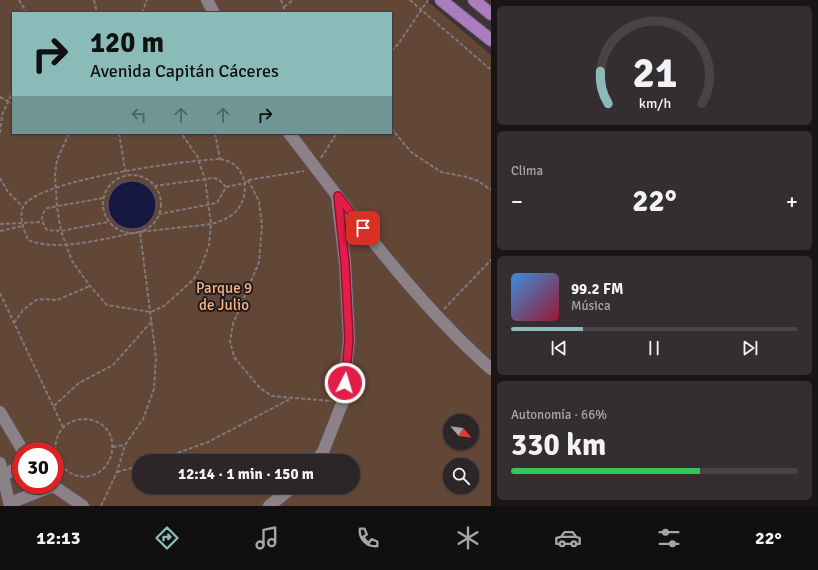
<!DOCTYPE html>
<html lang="es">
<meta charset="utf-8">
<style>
body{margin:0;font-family:Signika,sans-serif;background:#342e31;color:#f1f3f6;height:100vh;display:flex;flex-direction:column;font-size:15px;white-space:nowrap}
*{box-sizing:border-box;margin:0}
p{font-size:13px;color:#a6a5a8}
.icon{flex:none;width:22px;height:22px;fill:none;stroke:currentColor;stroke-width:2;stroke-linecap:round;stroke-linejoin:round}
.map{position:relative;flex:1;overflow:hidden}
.side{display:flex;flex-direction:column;gap:6px;padding:6px;background:#181517;width:327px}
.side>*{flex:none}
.top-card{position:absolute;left:12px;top:12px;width:380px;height:122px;border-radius:0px;box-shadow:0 1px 3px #0004,0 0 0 1px #484346;background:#8bbbb9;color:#111;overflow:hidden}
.needle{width:26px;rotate:118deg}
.buttons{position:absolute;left:443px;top:414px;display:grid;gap:8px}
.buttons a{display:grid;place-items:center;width:36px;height:36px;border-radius:50%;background:#2c2629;box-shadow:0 1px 3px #0004,0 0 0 1px #484346;font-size:20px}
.speed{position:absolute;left:12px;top:442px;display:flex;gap:8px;font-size:20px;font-weight:700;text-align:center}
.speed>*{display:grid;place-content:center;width:52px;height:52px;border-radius:50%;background:#2c2629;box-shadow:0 1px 3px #0004,0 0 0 1px #484346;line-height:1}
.speed .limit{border:6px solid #d22;background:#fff;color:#111}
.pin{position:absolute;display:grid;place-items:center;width:34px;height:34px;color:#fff;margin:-17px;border-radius:8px;box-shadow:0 2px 6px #0006}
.me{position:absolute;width:44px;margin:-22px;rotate:5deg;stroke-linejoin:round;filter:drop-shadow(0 0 3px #0008)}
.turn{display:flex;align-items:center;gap:14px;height:84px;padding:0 12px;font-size:18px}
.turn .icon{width:52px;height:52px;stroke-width:2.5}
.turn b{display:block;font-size:28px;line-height:34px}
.lanes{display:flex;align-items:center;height:38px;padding:0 12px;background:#0003;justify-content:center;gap:20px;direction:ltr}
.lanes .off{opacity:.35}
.big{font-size:30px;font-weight:700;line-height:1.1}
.side .widget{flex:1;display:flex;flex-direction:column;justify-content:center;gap:6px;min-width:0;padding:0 14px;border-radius:6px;background:#342e31}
.side .dial{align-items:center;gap:0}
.dial svg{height:104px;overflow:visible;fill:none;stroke:#484346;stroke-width:7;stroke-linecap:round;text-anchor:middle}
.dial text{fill:#f1f3f6;stroke:none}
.song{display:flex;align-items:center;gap:12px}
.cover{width:48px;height:48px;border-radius:6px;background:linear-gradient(135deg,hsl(210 70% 55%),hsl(350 70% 35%))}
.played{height:4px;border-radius:2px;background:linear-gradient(90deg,#8bbbb9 25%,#484346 25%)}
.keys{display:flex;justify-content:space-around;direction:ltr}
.heat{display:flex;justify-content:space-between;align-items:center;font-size:22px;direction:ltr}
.charge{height:6px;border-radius:3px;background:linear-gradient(90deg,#34c759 66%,#484346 0)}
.trip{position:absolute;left:132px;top:454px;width:228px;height:40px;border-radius:20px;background:#2c2629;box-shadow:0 1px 3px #0004,0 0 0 1px #484346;font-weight:700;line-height:40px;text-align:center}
.tabs{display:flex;height:64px;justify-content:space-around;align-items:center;background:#120f10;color:#a6a5a8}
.tabs .icon{width:28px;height:28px}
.tabs .on{color:#8bbbb9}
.tabs b{font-size:18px;color:#f1f3f6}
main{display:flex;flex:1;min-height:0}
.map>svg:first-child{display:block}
</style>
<main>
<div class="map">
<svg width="491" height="506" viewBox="0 0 491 506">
<rect width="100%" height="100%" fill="#3b3337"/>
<path fill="#624636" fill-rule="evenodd" d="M0 0H426L491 55V506H0ZM13 13H391V133H13ZM450 421H472V443H450ZM21 451H55V485H21ZM139 461H353V487H139ZM450 465H472V487H450Z"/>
<circle fill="#171840" stroke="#575673" cx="132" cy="205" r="24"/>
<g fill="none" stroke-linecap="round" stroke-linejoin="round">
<defs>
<g id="minor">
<polyline points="207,0 214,13"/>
<path d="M289 133C352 215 414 300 491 369"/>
<polyline points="0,412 23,451"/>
<polyline points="316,461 323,452 343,401 349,339 345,263 337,196"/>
<polyline points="0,463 10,506"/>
<polyline points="3,476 21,465"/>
<polyline points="52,485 83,506"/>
<polyline points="10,503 53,486"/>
<polyline points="269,506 293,487"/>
</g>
<g id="major">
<polyline points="441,0 491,40"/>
<polyline points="474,0 491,14"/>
</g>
</defs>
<use href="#minor" stroke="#575054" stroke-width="14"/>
<use href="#major" stroke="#575054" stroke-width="14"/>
<g stroke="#7f787c" stroke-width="2" stroke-dasharray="4 2" stroke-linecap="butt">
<polyline points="19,0 27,13"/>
<polyline points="94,0 97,13"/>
<polyline points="281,0 286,13"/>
<polyline points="410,0 491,70"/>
<polyline points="284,7 293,0"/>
<polyline points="142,13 147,0"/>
<polyline points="391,51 399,43 428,0"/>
<polyline points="0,97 13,104"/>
<polyline points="391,128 411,152 441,172 467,177 478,181 491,190"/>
<polyline points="0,133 2,115 13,91"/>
<polyline points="69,133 57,160 55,175 57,207 61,231 72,261 90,286 107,305 151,312 164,306 193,280 201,267 209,245 211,224 205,179 197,156 181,133"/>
<polyline points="119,133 126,175"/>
<polyline points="215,133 220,159"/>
<polyline points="321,158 337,133"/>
<path d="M220 159C224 160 229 161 232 163 249 174 249 201 233 214 227 219 219 222 211 224 187 227 164 229 140 232 107 237 60 253 28 240 24 230 19 218 23 207 35 180 188 160 220 159Z"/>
<circle cx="132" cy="204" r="29"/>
<polyline points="0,178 8,192 23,207"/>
<polyline points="248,180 259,201 262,226 259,262 233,324 230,341 234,357 260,388 272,396 332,401"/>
<polyline points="154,186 214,178 219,180 226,187 217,203 159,214"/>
<polyline points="226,187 245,183 248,180 304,171"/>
<path d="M103 198 47 208C40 216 41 221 47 230L61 231 108 222"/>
<polyline points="0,224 42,222"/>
<polyline points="0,231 23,226"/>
<polyline points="0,293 63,427"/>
<polyline points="444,309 491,260"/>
<polyline points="14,323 23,310 36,300 45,299 57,300 90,286"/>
<polyline points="54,406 79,383 113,365 151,322"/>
<polyline points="113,447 125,445"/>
<path d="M55 451C55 405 118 412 112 451 111 458 108 464 103 469 85 485 61 474 55 453"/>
<polyline points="155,461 208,442 292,398"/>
<polyline points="55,469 62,468"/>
<polyline points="117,472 139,466"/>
<polyline points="101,506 117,472 125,445 143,419 154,389 156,358 140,232"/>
</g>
<use href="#minor" stroke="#8b8186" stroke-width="12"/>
<use href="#major" stroke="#aa7dbf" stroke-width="12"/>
</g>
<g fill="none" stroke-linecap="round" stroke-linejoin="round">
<defs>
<polyline id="route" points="345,383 349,339 345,263 338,196 363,228"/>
</defs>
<use href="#route" stroke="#92132f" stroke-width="10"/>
<use href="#route" stroke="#e11d48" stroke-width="7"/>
</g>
<g text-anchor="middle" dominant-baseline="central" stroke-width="4" stroke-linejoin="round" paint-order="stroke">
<g font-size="15" fill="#fab185" stroke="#201c1e">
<text x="224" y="288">Parque 9<tspan x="224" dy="17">de Julio</tspan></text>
</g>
</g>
</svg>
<div class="buttons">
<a><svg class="needle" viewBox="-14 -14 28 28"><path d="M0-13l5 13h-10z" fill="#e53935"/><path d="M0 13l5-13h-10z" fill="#a6a5a8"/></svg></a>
<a><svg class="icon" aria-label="search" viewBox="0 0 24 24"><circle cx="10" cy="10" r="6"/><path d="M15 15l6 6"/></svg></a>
</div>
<div class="speed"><div class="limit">30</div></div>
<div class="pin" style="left:363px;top:228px;background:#d93025"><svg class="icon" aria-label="arrive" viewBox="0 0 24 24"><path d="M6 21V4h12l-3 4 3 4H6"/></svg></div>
<svg class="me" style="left:345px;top:383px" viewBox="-20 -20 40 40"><circle r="17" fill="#e11d48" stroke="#fff" stroke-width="3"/><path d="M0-11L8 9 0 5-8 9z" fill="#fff"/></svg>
<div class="trip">12:14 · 1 min · 150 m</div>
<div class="top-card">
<div class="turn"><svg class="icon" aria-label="right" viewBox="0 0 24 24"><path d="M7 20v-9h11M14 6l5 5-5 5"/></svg><div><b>120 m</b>Avenida Capitán Cáceres</div></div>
<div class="lanes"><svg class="icon off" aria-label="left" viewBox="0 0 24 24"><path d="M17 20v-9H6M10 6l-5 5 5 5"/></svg><svg class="icon off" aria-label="ahead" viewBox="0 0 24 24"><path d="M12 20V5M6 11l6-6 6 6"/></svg><svg class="icon off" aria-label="ahead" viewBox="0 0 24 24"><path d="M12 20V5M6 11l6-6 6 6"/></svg><svg class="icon" aria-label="right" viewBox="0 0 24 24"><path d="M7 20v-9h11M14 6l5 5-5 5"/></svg></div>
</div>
</div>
<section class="side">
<div class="widget dial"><svg viewBox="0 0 100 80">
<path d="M14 69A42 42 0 1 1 86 69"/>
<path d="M14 69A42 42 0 0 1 8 44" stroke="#8bbbb9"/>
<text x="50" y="56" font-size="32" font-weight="700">21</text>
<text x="50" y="72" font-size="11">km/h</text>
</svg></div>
<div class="widget"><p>Clima</p>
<div class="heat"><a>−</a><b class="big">22°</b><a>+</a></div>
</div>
<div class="widget">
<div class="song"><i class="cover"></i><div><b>99.2 FM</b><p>Música</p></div></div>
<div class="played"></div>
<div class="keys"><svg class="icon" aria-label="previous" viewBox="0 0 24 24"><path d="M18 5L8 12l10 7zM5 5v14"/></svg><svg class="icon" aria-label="pause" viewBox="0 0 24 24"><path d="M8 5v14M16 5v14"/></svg><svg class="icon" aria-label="next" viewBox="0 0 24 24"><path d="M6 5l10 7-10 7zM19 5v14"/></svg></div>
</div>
<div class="widget"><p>Autonomía · 66%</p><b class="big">330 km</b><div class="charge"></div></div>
</section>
</main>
<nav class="tabs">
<b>12:13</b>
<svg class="icon on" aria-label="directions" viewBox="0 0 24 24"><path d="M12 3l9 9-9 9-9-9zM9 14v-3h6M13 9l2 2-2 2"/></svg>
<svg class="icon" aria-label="music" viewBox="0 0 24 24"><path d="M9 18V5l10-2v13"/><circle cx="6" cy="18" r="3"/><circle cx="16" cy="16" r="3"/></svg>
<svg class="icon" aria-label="phone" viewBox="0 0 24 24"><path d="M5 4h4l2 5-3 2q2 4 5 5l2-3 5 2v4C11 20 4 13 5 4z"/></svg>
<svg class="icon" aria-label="climate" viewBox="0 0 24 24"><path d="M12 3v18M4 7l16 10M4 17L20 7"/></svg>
<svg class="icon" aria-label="car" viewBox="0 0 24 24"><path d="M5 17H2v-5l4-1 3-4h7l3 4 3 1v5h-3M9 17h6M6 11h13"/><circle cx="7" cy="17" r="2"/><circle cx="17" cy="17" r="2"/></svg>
<svg class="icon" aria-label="filters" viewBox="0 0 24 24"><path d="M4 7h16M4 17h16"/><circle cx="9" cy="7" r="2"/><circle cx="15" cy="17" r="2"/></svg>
<b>22°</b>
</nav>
